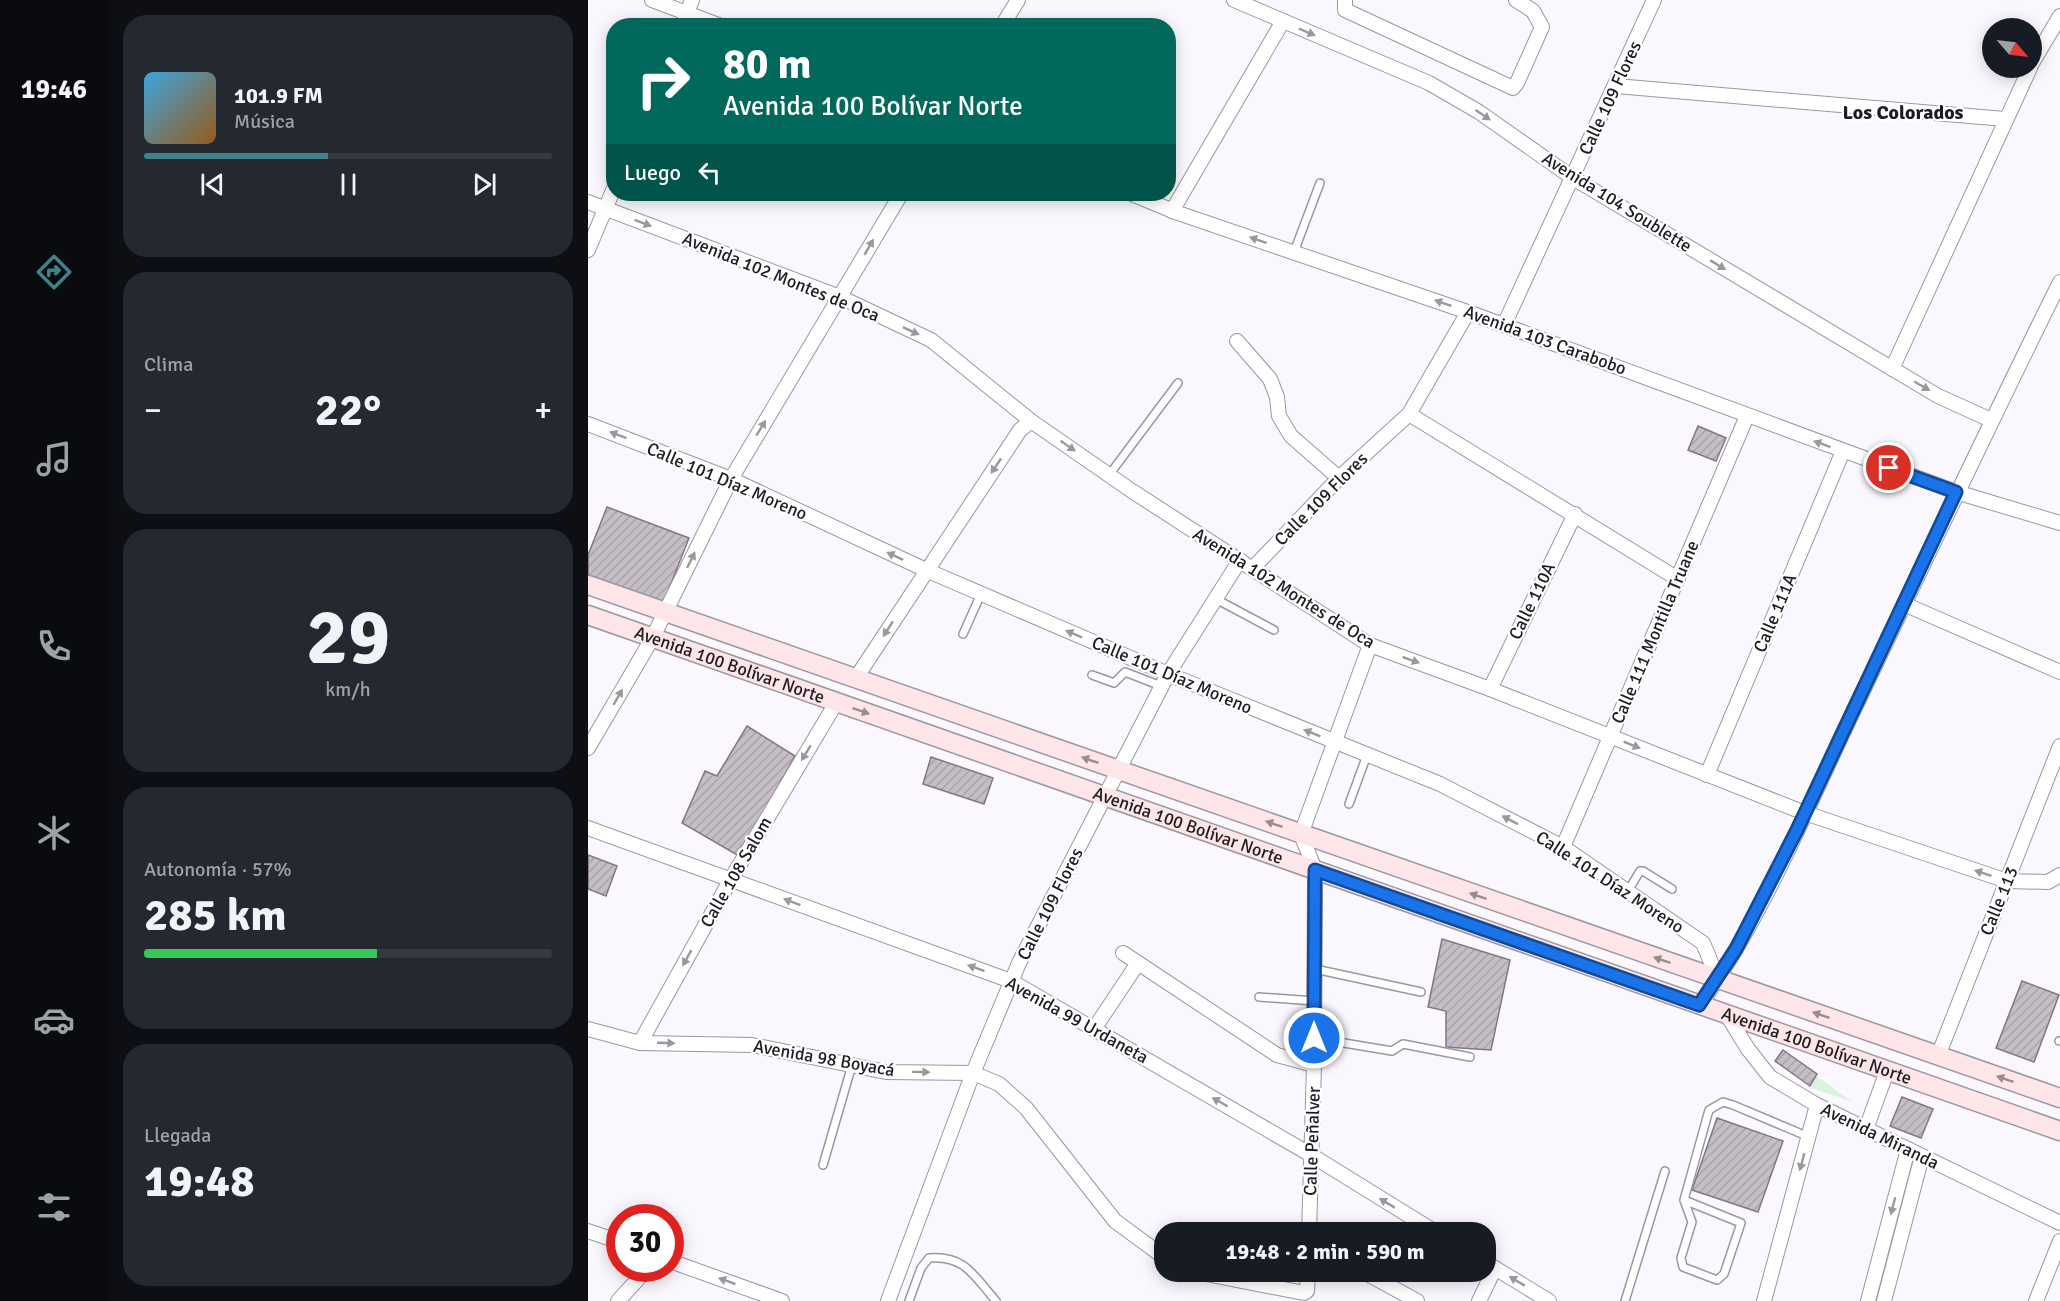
<!DOCTYPE html>
<html lang="es">
<meta charset="utf-8">
<style>
body{margin:0;font-family:Signika,sans-serif;background:#242831;color:#f1f3f6;height:100vh;display:flex;flex-direction:column;font-size:22px;white-space:nowrap}
*{box-sizing:border-box;margin:0}
p{font-size:20px;color:#9ea1a6}
.icon{flex:none;width:33px;height:33px;fill:none;stroke:currentColor;stroke-width:2;stroke-linecap:round;stroke-linejoin:round}
.map{position:relative;flex:1;overflow:hidden}
.drawer{display:flex;flex-direction:column;gap:15px;padding:15px;background:#0d0f14;width:480px}
.drawer>*{flex:none}
.hud{position:absolute;left:18px;top:18px;width:570px;height:183px;border-radius:24px;box-shadow:0 3px 15px #0003;background:#00695c;color:#fff;overflow:hidden}
.needle{width:39px;rotate:118deg}
.controls{position:absolute;left:1394px;top:18px;display:grid;gap:12px}
.controls a{display:grid;place-items:center;width:60px;height:60px;border-radius:50%;background:#171b24;box-shadow:0 3px 15px #0003;font-size:30px}
.speed{position:absolute;left:18px;top:1204px;display:flex;gap:12px;font-size:30px;font-weight:700;text-align:center}
.speed>*{display:grid;place-content:center;width:78px;height:78px;border-radius:50%;background:#171b24;box-shadow:0 3px 15px #0003;line-height:1}
.speed .limit{border:9px solid #d22;background:#fff;color:#111}
.pin{position:absolute;display:grid;place-items:center;width:51px;height:51px;color:#fff;margin:-26px;border:3px solid #fff;border-radius:50%;box-shadow:0 2px 6px #0007}
.me{position:absolute;width:66px;margin:-33px;rotate:0deg;stroke-linejoin:round;filter:drop-shadow(0 0 4px #0008)}
.turn{display:flex;align-items:center;gap:21px;height:126px;padding:0 18px;font-size:27px}
.turn .icon{width:78px;height:78px;stroke-width:2.5}
.turn b{display:block;font-size:42px;line-height:51px}
.then{display:flex;align-items:center;height:57px;padding:0 18px;background:#0003;gap:12px;font-size:22px}
.big{font-size:45px;font-weight:700;line-height:1.1}
.drawer .card{flex:1;display:flex;flex-direction:column;justify-content:center;gap:9px;min-width:0;padding:0 21px;border-radius:24px;background:#242831}
.drawer .dial{align-items:center;gap:0}
.dial b{font-size:78px;line-height:1}
.song{display:flex;align-items:center;gap:18px}
.cover{width:72px;height:72px;border-radius:9px;background:linear-gradient(135deg,hsl(200 70% 55%),hsl(30 70% 35%))}
.played{height:6px;border-radius:3px;background:linear-gradient(90deg,#3c8489 45%,#363941 45%)}
.keys{display:flex;justify-content:space-around;direction:ltr}
.heat{display:flex;justify-content:space-between;align-items:center;font-size:33px;direction:ltr}
.charge{height:9px;border-radius:4px;background:linear-gradient(90deg,#34c759 57%,#363941 0)}
.trip{position:absolute;left:566px;top:1222px;width:342px;height:60px;border-radius:24px;background:#171b24;box-shadow:0 3px 15px #0003;font-weight:700;line-height:60px;text-align:center}
main{display:flex;flex:1;min-height:0}
.dock{display:flex;flex-direction:column;width:108px;justify-content:space-around;align-items:center;background:#090b0e;color:#9ea1a6}
.dock .icon{width:42px;height:42px}
.dock .on{color:#3c8489}
.dock b{font-size:27px;color:#f1f3f6}
.map>svg:first-child{display:block}
</style>
<main>
<nav class="dock">
<b>19:46</b>
<svg class="icon on" aria-label="directions" viewBox="0 0 24 24"><path d="M12 3l9 9-9 9-9-9zM9 14v-3h6M13 9l2 2-2 2"/></svg>
<svg class="icon" aria-label="music" viewBox="0 0 24 24"><path d="M9 18V5l10-2v13"/><circle cx="6" cy="18" r="3"/><circle cx="16" cy="16" r="3"/></svg>
<svg class="icon" aria-label="phone" viewBox="0 0 24 24"><path d="M5 4h4l2 5-3 2q2 4 5 5l2-3 5 2v4C11 20 4 13 5 4z"/></svg>
<svg class="icon" aria-label="climate" viewBox="0 0 24 24"><path d="M12 3v18M4 7l16 10M4 17L20 7"/></svg>
<svg class="icon" aria-label="car" viewBox="0 0 24 24"><path d="M5 17H2v-5l4-1 3-4h7l3 4 3 1v5h-3M9 17h6M6 11h13"/><circle cx="7" cy="17" r="2"/><circle cx="17" cy="17" r="2"/></svg>
<svg class="icon" aria-label="filters" viewBox="0 0 24 24"><path d="M4 7h16M4 17h16"/><circle cx="9" cy="7" r="2"/><circle cx="15" cy="17" r="2"/></svg>
</nav>
<section class="drawer">
<div class="card">
<div class="song"><i class="cover"></i><div><b>101.9 FM</b><p>Música</p></div></div>
<div class="played"></div>
<div class="keys"><svg class="icon" aria-label="previous" viewBox="0 0 24 24"><path d="M18 5L8 12l10 7zM5 5v14"/></svg><svg class="icon" aria-label="pause" viewBox="0 0 24 24"><path d="M8 5v14M16 5v14"/></svg><svg class="icon" aria-label="next" viewBox="0 0 24 24"><path d="M6 5l10 7-10 7zM19 5v14"/></svg></div>
</div>
<div class="card"><p>Clima</p>
<div class="heat"><a>−</a><b class="big">22°</b><a>+</a></div>
</div>
<div class="card dial"><b>29</b><p>km/h</p></div>
<div class="card"><p>Autonomía · 57%</p><b class="big">285 km</b><div class="charge"></div></div>
<div class="card"><p>Llegada</p><b class="big">19:48</b></div>
</section>
<div class="map">
<svg width="1472" height="1301" viewBox="0 0 1472 1301">
<defs>
<pattern id="building-hatch" width="6" height="6" patternUnits="userSpaceOnUse" patternTransform="scale(1.5)"><rect width="6" height="6" fill="#c6bec6"/><path d="M-1 1l2-2M0 6l6-6M5 7l2-2" fill="none" stroke="#aaa3aa"/></pattern>
</defs>
<rect width="100%" height="100%" fill="#faf8fe"/>
<polygon fill="#daf3dc" points="1228,1076 1265,1102 1226,1089 1222,1086"/>
<g fill="url(#building-hatch)" stroke="#80787f" stroke-width="1.5">
<polygon points="1110,426 1138,438 1128,461 1100,450"/>
<polygon points="19,507 101,538 75,604 0,575 0,555"/>
<polygon points="159,726 207,756 151,856 94,823 117,771 129,776"/>
<polygon points="343,757 405,778 396,804 335,784"/>
<polygon points="0,855 29,866 18,896 0,889"/>
<polygon points="854,939 922,960 903,1050 858,1047 858,1011 840,1007"/>
<polygon points="1434,981 1471,995 1446,1062 1408,1048"/>
<polygon points="1195,1050 1229,1074 1222,1086 1187,1061"/>
<polygon points="1314,1097 1345,1109 1333,1138 1302,1126"/>
<polygon points="1129,1118 1195,1141 1170,1212 1104,1190"/>
</g>
<g fill="none" stroke-linecap="round" stroke-linejoin="round">
<defs>
<g id="lane">
<polyline points="706,252 732,183"/>
<polyline points="521,475 590,383"/>
<polyline points="626,598 686,630"/>
<polyline points="375,634 393,594"/>
<polyline points="504,675 526,683 537,672 573,686"/>
<polyline points="761,804 779,755"/>
<polyline points="1040,891 1052,871 1055,871 1084,889"/>
<polyline points="727,969 833,992"/>
<polyline points="671,997 727,1001"/>
<polyline points="726,1038 804,1051 815,1044 882,1057"/>
<polyline points="1471,1041 1472,1041"/>
<polyline points="235,1165 264,1065"/>
<polyline points="1096,1200 1153,1223 1136,1274 1129,1280 1095,1267 1093,1258 1104,1222 1096,1200 1121,1110 1135,1102 1145,1105 1221,1137"/>
<path d="M321 1301 333 1268 341 1258C377 1255 386 1276 408 1301"/>
<polyline points="1037,1301 1077,1171"/>
</g>
<g id="street">
<polyline points="64,0 133,26"/>
<polyline points="646,0 841,83 891,112 985,178 1350,396 1403,420"/>
<polyline points="757,0 757,10 925,88 929,83 954,27 945,11 928,0"/>
<polyline points="94,26 104,0"/>
<polyline points="414,26 430,0"/>
<polyline points="1443,65 1472,16"/>
<polyline points="1028,86 1417,119"/>
<polyline points="544,194 590,213 880,312 1368,492 1472,523"/>
<polyline points="0,202 252,297 343,340 443,421 544,491 782,645 902,689 1217,813 1419,881 1460,882 1472,875"/>
<polyline points="584,211 695,21"/>
<polyline points="0,250 26,188"/>
<polyline points="916,325 1066,0"/>
<polyline points="649,341 682,379 689,397 691,416 703,436 751,478"/>
<polyline points="1304,369 1442,68"/>
<polyline points="821,414 1090,579"/>
<polyline points="0,424 143,479 338,570 580,674 852,784 975,847 1115,943 1130,979"/>
<polyline points="665,568 751,478 821,414 880,312"/>
<polyline points="1316,604 1472,672"/>
<polyline points="268,678 432,430 443,421"/>
<polyline points="902,689 987,514"/>
<polyline points="0,748 65,637 143,479 313,194"/>
<polyline points="1119,775 1255,451"/>
<polyline points="0,828 423,981 718,1152 849,1233"/>
<polyline points="975,847 1159,416"/>
<polyline points="535,953 689,1055 726,1065"/>
<path d="M1111 1006C1173 919 1215 817 1261 720 1331 574 1400 427 1472 282"/>
<polyline points="1139,1015 1160,1049 1182,1077 1229,1105 1472,1223"/>
<polyline points="0,1029 52,1043 164,1045 298,1072 385,1073 411,1084 438,1108 527,1221 576,1257"/>
<polyline points="506,1029 550,963"/>
<polyline points="52,1043 143,879 248,703"/>
<polyline points="1350,1056 1472,746"/>
<polyline points="1278,1129 1299,1071"/>
<polyline points="0,1231 32,1242"/>
<polyline points="721,1233 726,1065 727,870 713,834 782,645"/>
<polyline points="82,1261 194,1301"/>
<polyline points="897,1262 961,1301"/>
<polyline points="608,1272 716,1293 719,1291 720,1272"/>
<polyline points="776,1272 829,1301"/>
<polyline points="30,1301 59,1269"/>
<polyline points="300,1301 385,1073 431,963 580,674 652,560"/>
<polyline points="891,1301 907,1268"/>
<polyline points="1176,1301 1229,1105"/>
<polyline points="1280,1301 1320,1149"/>
<polyline points="1296,1301 1334,1156"/>
<polyline points="1448,1301 1472,1241"/>
</g>
<g id="secondary">
<polyline points="0,585 1472,1098"/>
<path id="s1" d="M0 615 1472 1131"/>
</g>
</defs>
<use href="#lane" stroke="#9a97a0" stroke-width="10"/>
<use href="#street" stroke="#9a97a0" stroke-width="16"/>
<use href="#secondary" stroke="#9a97a0" stroke-width="21"/>
<use href="#lane" stroke="#fff" stroke-width="7"/>
<use href="#street" stroke="#fff" stroke-width="14"/>
<use href="#secondary" stroke="#fee6e8" stroke-width="18"/>
</g>
<defs><path id="oneway-solid" d="M-6-.8H1V-3.2L6.5 0L1 3.2V.8H-6Z" transform="scale(1.5)"/></defs>
<g fill="#99999b">
<use href="#oneway-solid" transform="translate(719 32) rotate(23)"/>
<use href="#oneway-solid" transform="translate(895 115) rotate(34)"/>
<use href="#oneway-solid" transform="translate(55 223) rotate(21)"/>
<use href="#oneway-solid" transform="translate(670 240) rotate(-161)"/>
<use href="#oneway-solid" transform="translate(281 247) rotate(-60)"/>
<use href="#oneway-solid" transform="translate(1130 265) rotate(31)"/>
<use href="#oneway-solid" transform="translate(855 303) rotate(-161)"/>
<use href="#oneway-solid" transform="translate(323 331) rotate(25)"/>
<use href="#oneway-solid" transform="translate(1334 386) rotate(30)"/>
<use href="#oneway-solid" transform="translate(173 428) rotate(-59)"/>
<use href="#oneway-solid" transform="translate(30 435) rotate(-159)"/>
<use href="#oneway-solid" transform="translate(1234 444) rotate(-160)"/>
<use href="#oneway-solid" transform="translate(480 446) rotate(35)"/>
<use href="#oneway-solid" transform="translate(408 466) rotate(124)"/>
<use href="#oneway-solid" transform="translate(307 556) rotate(-155)"/>
<use href="#oneway-solid" transform="translate(103 560) rotate(-64)"/>
<use href="#oneway-solid" transform="translate(300 629) rotate(123)"/>
<use href="#oneway-solid" transform="translate(486 634) rotate(-157)"/>
<use href="#oneway-solid" transform="translate(823 660) rotate(20)"/>
<use href="#oneway-solid" transform="translate(30 697) rotate(-60)"/>
<use href="#oneway-solid" transform="translate(724 733) rotate(-158)"/>
<use href="#oneway-solid" transform="translate(1044 745) rotate(22)"/>
<use href="#oneway-solid" transform="translate(218 753) rotate(121)"/>
<use href="#oneway-solid" transform="translate(922 820) rotate(-153)"/>
<use href="#oneway-solid" transform="translate(1395 873) rotate(-162)"/>
<use href="#oneway-solid" transform="translate(204 902) rotate(-159)"/>
<use href="#oneway-solid" transform="translate(99 958) rotate(119)"/>
<use href="#oneway-solid" transform="translate(388 968) rotate(-160)"/>
<use href="#oneway-solid" transform="translate(78 1043) rotate(2)"/>
<use href="#oneway-solid" transform="translate(333 1072) rotate(1)"/>
<use href="#oneway-solid" transform="translate(632 1102) rotate(-150)"/>
<use href="#oneway-solid" transform="translate(1214 1162) rotate(105)"/>
<use href="#oneway-solid" transform="translate(799 1203) rotate(-149)"/>
<use href="#oneway-solid" transform="translate(1305 1206) rotate(105)"/>
<use href="#oneway-solid" transform="translate(139 1281) rotate(-160)"/>
<use href="#oneway-solid" transform="translate(929 1281) rotate(-149)"/>
</g>
<g fill="#998b8e">
<use href="#oneway-solid" transform="translate(273 711) rotate(19)"/>
<use href="#oneway-solid" transform="translate(502 760) rotate(-161)"/>
<use href="#oneway-solid" transform="translate(686 824) rotate(-161)"/>
<use href="#oneway-solid" transform="translate(890 896) rotate(-161)"/>
<use href="#oneway-solid" transform="translate(1074 960) rotate(-161)"/>
<use href="#oneway-solid" transform="translate(1233 1015) rotate(-161)"/>
<use href="#oneway-solid" transform="translate(1417 1079) rotate(-161)"/>
</g>
<g fill="none" stroke-linecap="round" stroke-linejoin="round">
<defs>
<polyline id="route" points="726,1038 727,870 1111,1005 1148,949 1209,830 1368,492 1301,468"/>
</defs>
<use href="#route" stroke="#114b97" stroke-width="15"/>
<use href="#route" stroke="#1a73e8" stroke-width="10"/>
</g>
<g text-anchor="middle" dominant-baseline="central" stroke-width="4.5" stroke-linejoin="round" paint-order="stroke">
<g font-size="18" fill="#1d1c20" stroke="#fff">
<text transform="translate(1022 98) rotate(-65)">Calle 109 Flores</text>
<text transform="translate(1029 202) rotate(32)">Avenida 104 Soublette</text>
<text transform="translate(193 277) rotate(22)">Avenida 102 Montes de Oca</text>
<text transform="translate(957 340) rotate(20)">Avenida 103 Carabobo</text>
<text transform="translate(139 481) rotate(23)">Calle 101 Díaz Moreno</text>
<text transform="translate(733 499) rotate(-45)">Calle 109 Flores</text>
<text transform="translate(696 588) rotate(32)">Avenida 102 Montes de Oca</text>
<text transform="translate(944 601) rotate(-64)">Calle 110A</text>
<text transform="translate(1187 613) rotate(-67)">Calle 111A</text>
<text transform="translate(1067 632) rotate(-67)">Calle 111 Montilla Truane</text>
<text stroke="none"><textPath href="#s1" startOffset="150">Avenida 100 Bolívar Norte</textPath></text>
<text transform="translate(584 675) rotate(23)">Calle 101 Díaz Moreno</text>
<text stroke="none"><textPath href="#s1" startOffset="636">Avenida 100 Bolívar Norte</textPath></text>
<text transform="translate(148 872) rotate(-60)">Calle 108 Salom</text>
<text transform="translate(1022 882) rotate(33)">Calle 101 Díaz Moreno</text>
<text transform="translate(1411 901) rotate(-68)">Calle 113</text>
<text transform="translate(462 904) rotate(-63)">Calle 109 Flores</text>
<text transform="translate(489 1020) rotate(29)">Avenida 99 Urdaneta</text>
<text stroke="none"><textPath href="#s1" startOffset="1302">Avenida 100 Bolívar Norte</textPath></text>
<text transform="translate(236 1058) rotate(10)">Avenida 98 Boyacá</text>
<text transform="translate(1292 1136) rotate(26)">Avenida Miranda</text>
<text transform="translate(724 1141) rotate(-88)">Calle Peñalver</text>
</g>
<g font-size="20" font-weight="bold" fill="#1d1c20" stroke="#fff">
<text x="1315" y="112">Los Colorados</text>
</g>
</g>
</svg>
<div class="controls">
<a><svg class="needle" viewBox="-14 -14 28 28"><path d="M0-13l5 13h-10z" fill="#e53935"/><path d="M0 13l5-13h-10z" fill="#9ea1a6"/></svg></a>
</div>
<div class="speed"><div class="limit">30</div></div>
<div class="pin" style="left:1301px;top:468px;background:#d93025"><svg class="icon" aria-label="arrive" viewBox="0 0 24 24"><path d="M6 21V4h12l-3 4 3 4H6"/></svg></div>
<svg class="me" style="left:726px;top:1038px" viewBox="-20 -20 40 40"><circle r="17" fill="#1a73e8" stroke="#fff" stroke-width="3"/><path d="M0-11L8 9 0 5-8 9z" fill="#fff"/></svg>
<div class="trip">19:48 · 2 min · 590 m</div>
<div class="hud">
<div class="turn"><svg class="icon" aria-label="right" viewBox="0 0 24 24"><path d="M7 20v-9h11M14 6l5 5-5 5"/></svg><div><b>80 m</b>Avenida 100 Bolívar Norte</div></div>
<div class="then">Luego<svg class="icon" aria-label="left" viewBox="0 0 24 24"><path d="M17 20v-9H6M10 6l-5 5 5 5"/></svg></div>
</div>
</div>
</main>
